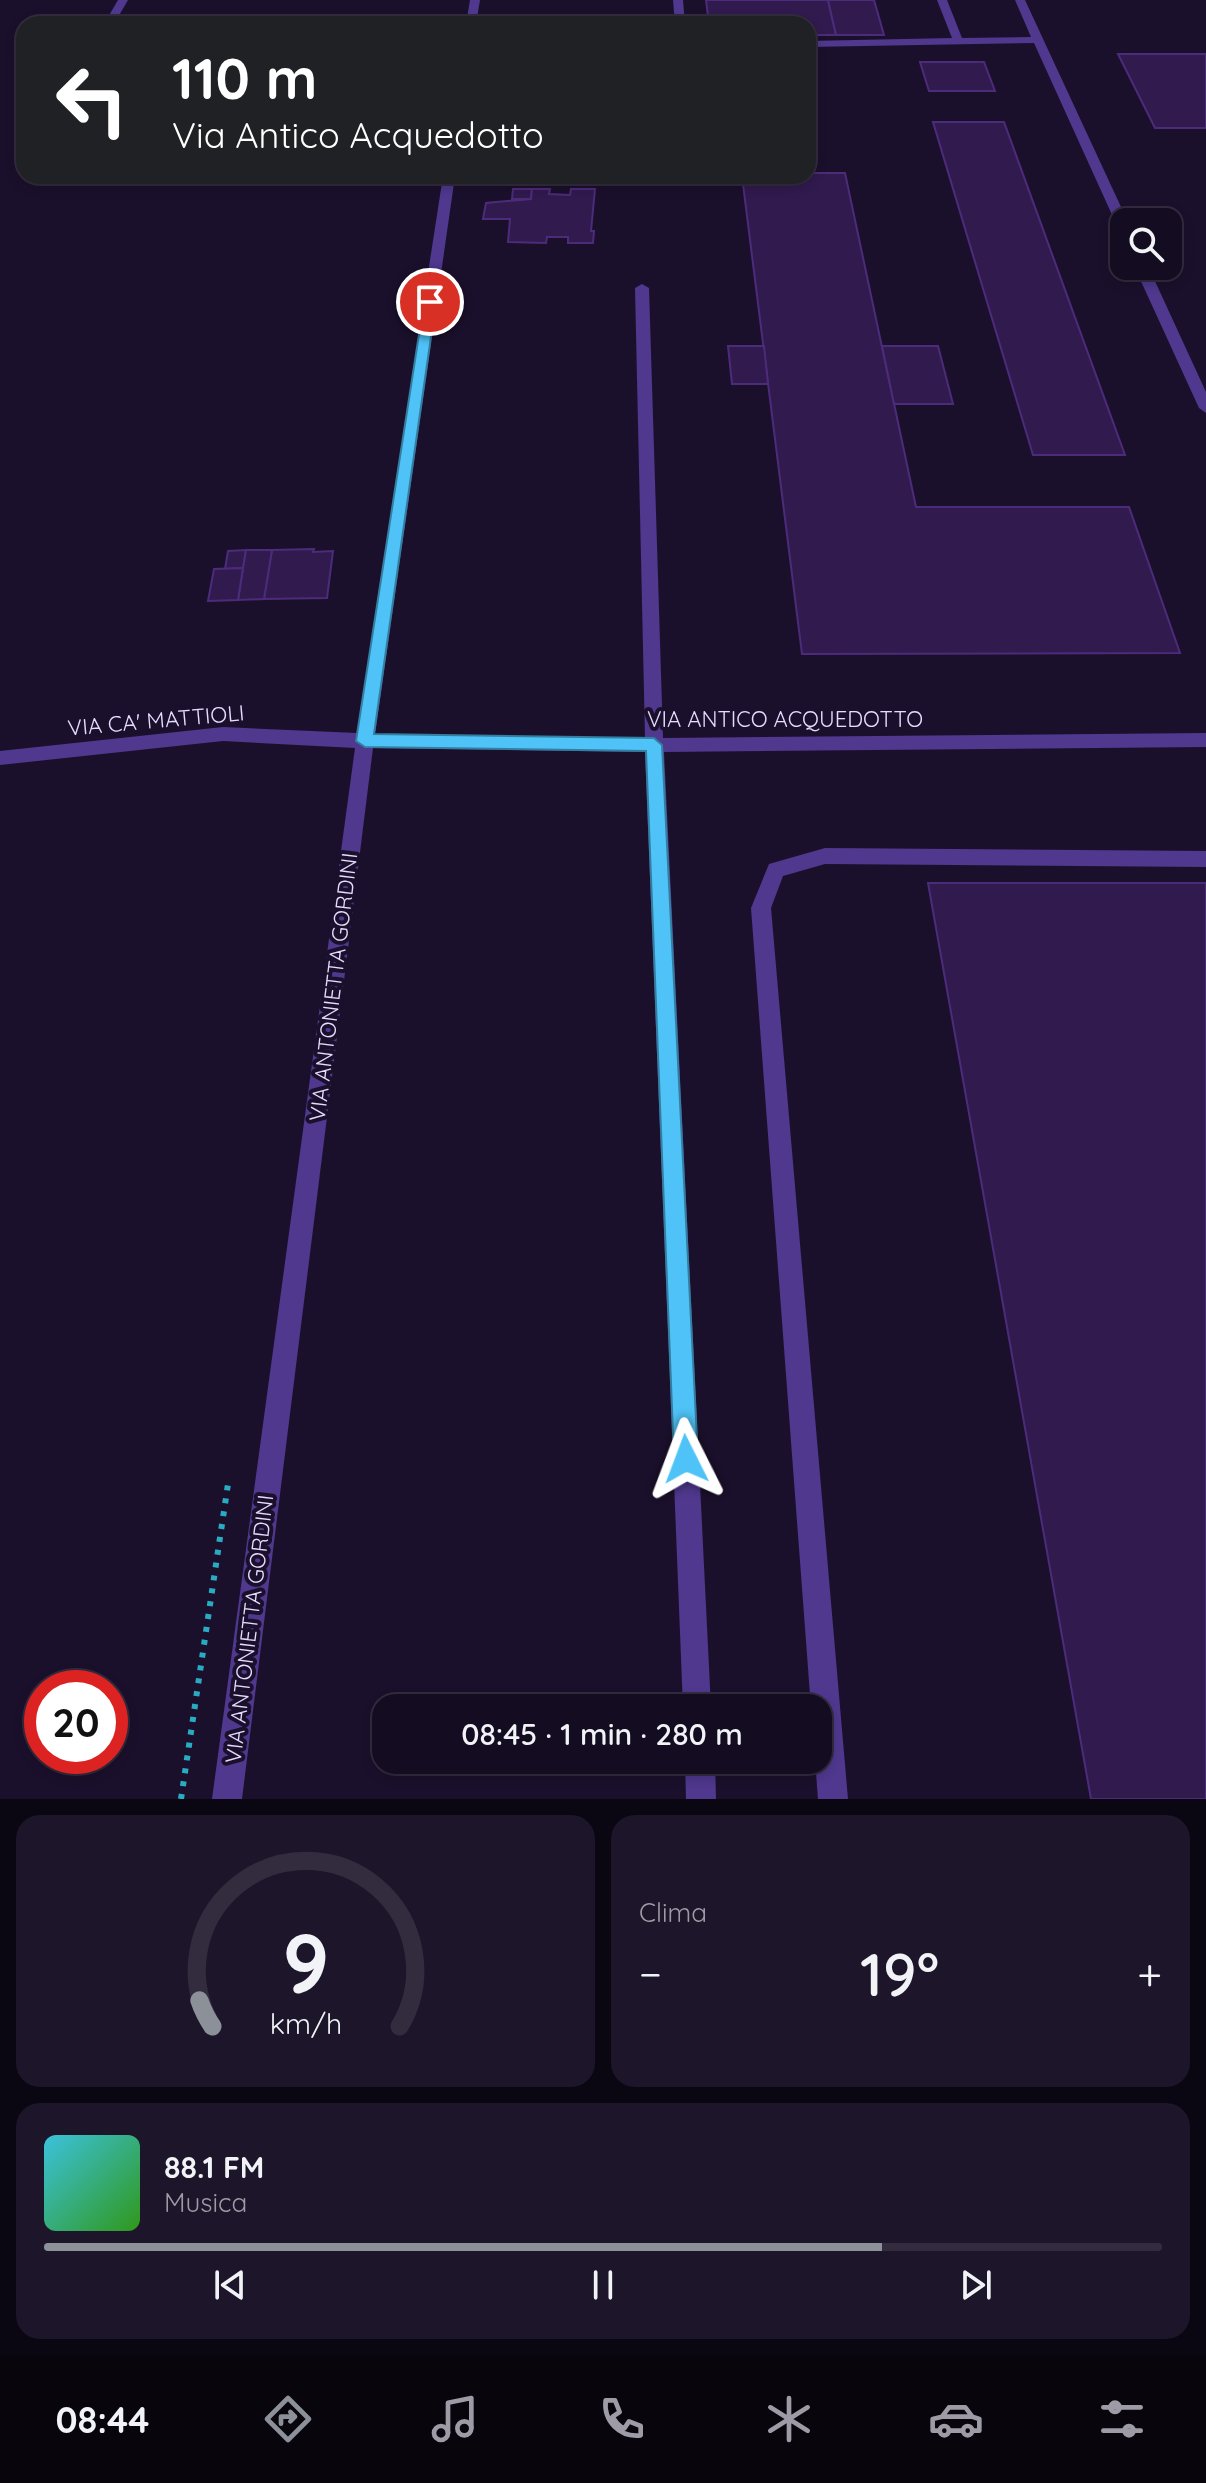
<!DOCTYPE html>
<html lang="it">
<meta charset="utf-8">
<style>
body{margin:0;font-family:Quicksand,sans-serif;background:#1d152a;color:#f1f3f6;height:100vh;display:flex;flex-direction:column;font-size:30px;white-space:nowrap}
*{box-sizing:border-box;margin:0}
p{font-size:26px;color:#9d9ba5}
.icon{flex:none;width:44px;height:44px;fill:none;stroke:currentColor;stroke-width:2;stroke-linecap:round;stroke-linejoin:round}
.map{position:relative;height:1799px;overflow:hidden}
.panel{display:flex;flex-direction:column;gap:16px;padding:16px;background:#0b0712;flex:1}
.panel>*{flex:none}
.top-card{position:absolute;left:16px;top:16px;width:800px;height:168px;border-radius:24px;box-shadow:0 4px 12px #0003,0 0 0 2px #332c3f;background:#202124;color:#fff;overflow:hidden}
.tools{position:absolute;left:1110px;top:208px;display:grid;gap:16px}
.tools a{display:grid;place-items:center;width:72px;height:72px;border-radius:16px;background:#140c21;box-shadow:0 4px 12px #0003,0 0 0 2px #332c3f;font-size:40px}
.speed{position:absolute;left:24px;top:1670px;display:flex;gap:16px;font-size:40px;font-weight:700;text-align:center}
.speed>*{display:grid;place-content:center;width:104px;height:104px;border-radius:50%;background:#140c21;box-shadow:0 4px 12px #0003,0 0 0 2px #332c3f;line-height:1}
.speed .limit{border:12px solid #d22;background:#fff;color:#111}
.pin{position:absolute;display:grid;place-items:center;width:68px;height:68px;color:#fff;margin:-34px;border:4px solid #fff;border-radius:50%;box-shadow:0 2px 8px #0007}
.me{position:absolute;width:88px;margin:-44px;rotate:357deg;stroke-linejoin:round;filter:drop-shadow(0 0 6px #0008)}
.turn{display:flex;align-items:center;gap:28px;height:168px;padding:0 24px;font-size:36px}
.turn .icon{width:104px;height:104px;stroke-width:2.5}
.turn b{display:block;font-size:56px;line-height:68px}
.big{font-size:60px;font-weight:600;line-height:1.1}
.panel .widget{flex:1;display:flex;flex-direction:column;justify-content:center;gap:12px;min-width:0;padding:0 28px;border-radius:24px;background:#1d152a}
.panel .dial{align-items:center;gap:0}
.dial svg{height:208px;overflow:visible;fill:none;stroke:#332c3f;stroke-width:7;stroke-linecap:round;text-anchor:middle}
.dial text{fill:#f1f3f6;stroke:none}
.song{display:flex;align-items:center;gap:24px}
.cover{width:96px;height:96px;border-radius:12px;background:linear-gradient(135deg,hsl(190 70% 55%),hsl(110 70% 35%))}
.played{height:8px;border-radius:4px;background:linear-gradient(90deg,#8c9099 75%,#332c3f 75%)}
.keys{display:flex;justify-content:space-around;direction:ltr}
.heat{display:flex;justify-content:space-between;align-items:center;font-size:44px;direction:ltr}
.panel .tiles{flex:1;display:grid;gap:16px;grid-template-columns:1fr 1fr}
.widget:last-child{grid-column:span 2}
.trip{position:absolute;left:372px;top:1694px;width:460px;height:80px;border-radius:24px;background:#140c21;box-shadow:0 4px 12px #0003,0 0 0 2px #332c3f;font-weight:600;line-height:80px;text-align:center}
.dock{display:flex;height:128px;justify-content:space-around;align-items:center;background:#08050d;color:#9d9ba5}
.dock .icon{width:56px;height:56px}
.dock .current{color:#8c9099}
.dock b{font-size:36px;color:#f1f3f6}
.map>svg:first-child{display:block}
</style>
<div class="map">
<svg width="1206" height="1799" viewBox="0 0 1206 1799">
<rect width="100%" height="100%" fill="#1b102c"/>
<g fill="#311a4e" stroke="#4d2b7b" stroke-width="2">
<polygon points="706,0 828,0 836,35 808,35 808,24 709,24"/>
<polygon points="828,0 874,0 884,35 836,35"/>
<polygon points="1118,54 1206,54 1206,128 1155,128"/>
<polygon points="920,62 984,62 995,91 929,91"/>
<polygon points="933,122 1004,122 1125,455 1033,455"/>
<polygon points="808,173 845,173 916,507 1129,507 1180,653 802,654 742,176 808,176"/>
<polygon points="513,189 532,189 531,199 512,199"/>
<polygon points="532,189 550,189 549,194 570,195 571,189 595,189 591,231 594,231 593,243 568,243 568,237 547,237 546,243 508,242 510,219 483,219 486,203 531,199"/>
<polygon points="728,346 764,346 768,384 732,384"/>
<polygon points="882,346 938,346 953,404 894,404"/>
<polygon points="314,549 313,552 333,551 327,598 264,599 272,550"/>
<polygon points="246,550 243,568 225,569 228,551"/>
<polygon points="246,550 272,550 264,599 238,600"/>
<polygon points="243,568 238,600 208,601 214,569"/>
<polygon points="928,883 1206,883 1206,1799 1091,1799"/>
</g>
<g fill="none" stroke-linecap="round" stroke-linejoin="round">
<polyline stroke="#29abc4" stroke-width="6" stroke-dasharray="5 8" stroke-linecap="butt" points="181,1799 228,1484"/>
<g fill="#4f388e" fill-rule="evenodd">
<polygon points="118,0 128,0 114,24 104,24"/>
<polygon points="470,0 480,0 476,24 466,24"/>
<polygon points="673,0 683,0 685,24 675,24"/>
<polygon points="937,0 947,0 962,38 1031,37 1015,0 1025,0 1128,222 1124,222 1124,232 1118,228 1034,43 808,47 808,41 952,38"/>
<polygon points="443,176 455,176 375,734 645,738 635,288 642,284 649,288 663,738 1206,733 1206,747 664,752 711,1708 683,1708 645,752 373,748 242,1799 212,1799 355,748 223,741 0,765 0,751 223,727 357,733"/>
<polygon points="1134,266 1148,266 1206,392 1206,413 1199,408"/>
<polygon points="825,848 1206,851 1206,867 825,864 783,876 771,908 848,1799 818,1799 815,1760 818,1760 818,1708 811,1708 751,908 769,864"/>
<polygon points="685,1760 715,1760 716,1799 686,1799"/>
</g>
</g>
<polygon fill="#4fc3f7" stroke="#337fa1" stroke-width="2" points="430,298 436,302 374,734 654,738 662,745 698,1459 694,1468 686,1471 678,1468 674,1459 646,751 365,747 356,741 424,302"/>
<g text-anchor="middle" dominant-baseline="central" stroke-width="8" stroke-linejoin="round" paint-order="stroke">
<g font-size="22" fill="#e7dbff" stroke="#1b102c">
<text x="785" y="719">VIA ANTICO ACQUEDOTTO</text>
<text transform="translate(156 720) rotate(-5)">VIA CA' MATTIOLI</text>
<text transform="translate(333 987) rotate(-83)">VIA ANTONIETTA GORDINI</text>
<text transform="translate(249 1629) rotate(-83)">VIA ANTONIETTA GORDINI</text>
</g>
</g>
</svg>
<div class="tools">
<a><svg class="icon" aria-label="search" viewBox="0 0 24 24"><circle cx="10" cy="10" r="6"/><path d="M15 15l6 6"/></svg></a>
</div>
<div class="speed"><div class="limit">20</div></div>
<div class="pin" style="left:430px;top:302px;background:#d93025"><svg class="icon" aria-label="arrive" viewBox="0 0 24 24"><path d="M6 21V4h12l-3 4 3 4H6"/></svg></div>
<svg class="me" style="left:686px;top:1459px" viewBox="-20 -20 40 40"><path d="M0-17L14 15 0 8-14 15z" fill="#4fc3f7" stroke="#fff" stroke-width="4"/></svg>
<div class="trip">08:45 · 1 min · 280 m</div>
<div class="top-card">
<div class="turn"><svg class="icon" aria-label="left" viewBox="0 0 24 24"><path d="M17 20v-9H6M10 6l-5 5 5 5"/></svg><div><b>110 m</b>Via Antico Acquedotto</div></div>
</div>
</div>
<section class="panel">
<div class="tiles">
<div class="widget dial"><svg viewBox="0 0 100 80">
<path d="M14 69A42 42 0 1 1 86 69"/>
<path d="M14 69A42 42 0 0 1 9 59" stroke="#8c9099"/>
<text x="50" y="56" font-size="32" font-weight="700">9</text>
<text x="50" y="72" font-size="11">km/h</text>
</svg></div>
<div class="widget"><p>Clima</p>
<div class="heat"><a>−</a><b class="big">19°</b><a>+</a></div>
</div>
<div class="widget">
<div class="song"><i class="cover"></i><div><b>88.1 FM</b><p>Musica</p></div></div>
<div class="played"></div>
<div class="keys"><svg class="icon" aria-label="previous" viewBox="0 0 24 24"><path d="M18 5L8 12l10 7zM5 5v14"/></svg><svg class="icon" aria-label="pause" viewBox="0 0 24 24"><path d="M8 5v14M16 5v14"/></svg><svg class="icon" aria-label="next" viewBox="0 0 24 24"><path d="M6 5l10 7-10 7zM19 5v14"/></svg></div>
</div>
</div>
</section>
<nav class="dock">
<b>08:44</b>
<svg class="icon current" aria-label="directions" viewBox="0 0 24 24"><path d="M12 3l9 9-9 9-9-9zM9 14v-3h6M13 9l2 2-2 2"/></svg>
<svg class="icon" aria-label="music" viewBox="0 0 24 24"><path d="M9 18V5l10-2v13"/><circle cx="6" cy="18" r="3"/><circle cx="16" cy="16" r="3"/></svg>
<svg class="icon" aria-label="phone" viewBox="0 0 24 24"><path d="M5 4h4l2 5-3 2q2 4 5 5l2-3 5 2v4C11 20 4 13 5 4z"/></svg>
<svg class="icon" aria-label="climate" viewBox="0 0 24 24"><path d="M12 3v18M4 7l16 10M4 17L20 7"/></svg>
<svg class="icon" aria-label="car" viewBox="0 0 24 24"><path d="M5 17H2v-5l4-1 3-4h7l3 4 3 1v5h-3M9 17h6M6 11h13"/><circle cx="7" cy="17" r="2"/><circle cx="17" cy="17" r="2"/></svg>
<svg class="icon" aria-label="filters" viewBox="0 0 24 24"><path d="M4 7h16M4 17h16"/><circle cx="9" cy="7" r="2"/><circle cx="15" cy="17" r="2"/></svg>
</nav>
